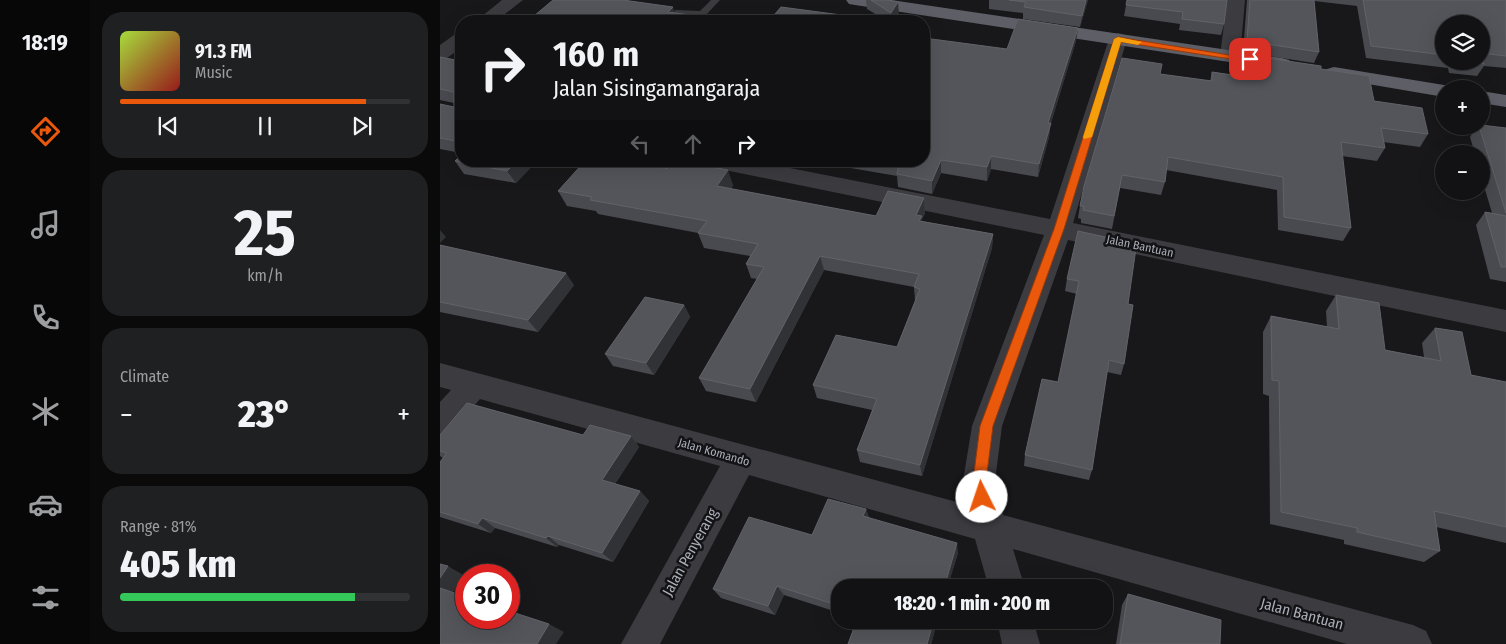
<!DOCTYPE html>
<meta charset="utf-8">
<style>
body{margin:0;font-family:"Fira Sans Condensed",sans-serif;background:#1f2022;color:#f1f3f6;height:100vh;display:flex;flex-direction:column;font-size:19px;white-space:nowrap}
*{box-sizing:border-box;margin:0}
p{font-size:16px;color:#9c9ea0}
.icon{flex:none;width:28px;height:28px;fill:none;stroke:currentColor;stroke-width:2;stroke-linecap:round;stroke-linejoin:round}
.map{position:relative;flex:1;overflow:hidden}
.side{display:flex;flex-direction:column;gap:12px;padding:12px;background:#0a0a0b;width:350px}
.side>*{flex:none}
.top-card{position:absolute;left:15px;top:15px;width:475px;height:152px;border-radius:20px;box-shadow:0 5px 20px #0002,0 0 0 1px #313234;background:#121214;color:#f1f3f6;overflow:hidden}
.tools{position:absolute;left:995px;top:15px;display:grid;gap:10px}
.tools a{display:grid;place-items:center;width:55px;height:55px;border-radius:50%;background:#121214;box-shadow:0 5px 20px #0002,0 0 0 1px #313234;font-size:25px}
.speed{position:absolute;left:15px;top:564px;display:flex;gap:10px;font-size:25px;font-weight:700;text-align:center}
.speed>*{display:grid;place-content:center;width:65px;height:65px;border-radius:50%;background:#121214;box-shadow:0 5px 20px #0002,0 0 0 1px #313234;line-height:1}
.speed .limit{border:8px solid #d22;background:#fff;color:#111}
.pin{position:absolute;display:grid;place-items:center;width:42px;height:42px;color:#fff;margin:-21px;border-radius:10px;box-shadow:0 2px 8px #0006}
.me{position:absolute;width:55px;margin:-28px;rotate:356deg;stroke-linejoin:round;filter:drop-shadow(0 0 4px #0008)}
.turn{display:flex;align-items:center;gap:18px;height:105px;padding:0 15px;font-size:22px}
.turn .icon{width:65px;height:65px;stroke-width:2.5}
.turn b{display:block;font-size:35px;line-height:42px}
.lanes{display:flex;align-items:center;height:48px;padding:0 15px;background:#0003;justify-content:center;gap:25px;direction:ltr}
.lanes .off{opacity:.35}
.big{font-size:38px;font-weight:800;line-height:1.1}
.side .tile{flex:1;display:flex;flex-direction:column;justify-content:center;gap:8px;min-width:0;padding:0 18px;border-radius:20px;background:#1f2022}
.side .dial{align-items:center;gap:0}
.dial b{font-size:65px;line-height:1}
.song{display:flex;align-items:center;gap:15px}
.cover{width:60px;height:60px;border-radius:8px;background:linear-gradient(135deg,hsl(80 70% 55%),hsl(0 70% 35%))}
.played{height:5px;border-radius:2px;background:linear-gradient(90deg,#ea580c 85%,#313234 85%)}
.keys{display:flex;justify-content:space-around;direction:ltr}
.heat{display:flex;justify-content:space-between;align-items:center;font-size:28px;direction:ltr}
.charge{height:8px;border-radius:4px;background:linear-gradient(90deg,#34c759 81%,#313234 0)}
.trip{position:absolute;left:391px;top:579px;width:282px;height:50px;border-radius:20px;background:#121214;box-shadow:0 5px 20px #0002,0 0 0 1px #313234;font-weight:800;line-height:50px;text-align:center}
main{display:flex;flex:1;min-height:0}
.tabs{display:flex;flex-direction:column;width:90px;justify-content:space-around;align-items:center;background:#070708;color:#9c9ea0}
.tabs .icon{width:35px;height:35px}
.tabs .on{color:#ea580c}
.tabs b{font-size:22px;color:#f1f3f6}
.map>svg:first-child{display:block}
</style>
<main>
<nav class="tabs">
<b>18:19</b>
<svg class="icon on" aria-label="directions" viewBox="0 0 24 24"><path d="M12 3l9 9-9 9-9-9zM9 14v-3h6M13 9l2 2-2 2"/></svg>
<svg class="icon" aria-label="music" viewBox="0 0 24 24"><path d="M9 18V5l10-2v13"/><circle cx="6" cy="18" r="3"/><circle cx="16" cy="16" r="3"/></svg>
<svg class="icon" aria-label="phone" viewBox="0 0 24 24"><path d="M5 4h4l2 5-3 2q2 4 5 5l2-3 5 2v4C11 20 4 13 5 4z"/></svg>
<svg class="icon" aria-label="climate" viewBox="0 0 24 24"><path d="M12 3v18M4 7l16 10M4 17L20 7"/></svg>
<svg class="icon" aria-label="car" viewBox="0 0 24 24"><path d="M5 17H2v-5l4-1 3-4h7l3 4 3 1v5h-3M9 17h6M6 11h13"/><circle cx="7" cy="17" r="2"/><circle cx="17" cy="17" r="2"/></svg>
<svg class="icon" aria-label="filters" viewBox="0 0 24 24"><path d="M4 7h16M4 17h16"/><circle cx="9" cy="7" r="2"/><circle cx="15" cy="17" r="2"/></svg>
</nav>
<section class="side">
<div class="tile">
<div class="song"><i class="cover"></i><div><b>91.3 FM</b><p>Music</p></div></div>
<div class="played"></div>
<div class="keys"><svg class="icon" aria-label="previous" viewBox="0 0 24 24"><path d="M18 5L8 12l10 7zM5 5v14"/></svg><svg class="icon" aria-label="pause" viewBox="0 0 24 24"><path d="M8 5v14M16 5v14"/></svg><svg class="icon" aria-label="next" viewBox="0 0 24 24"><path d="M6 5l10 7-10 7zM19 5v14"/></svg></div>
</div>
<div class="tile dial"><b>25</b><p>km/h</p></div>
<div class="tile"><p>Climate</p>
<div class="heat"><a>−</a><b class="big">23°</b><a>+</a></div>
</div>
<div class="tile"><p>Range · 81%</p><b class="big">405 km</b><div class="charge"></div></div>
</section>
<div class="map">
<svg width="1066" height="644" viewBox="0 0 1066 644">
<rect width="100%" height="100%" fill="#18181a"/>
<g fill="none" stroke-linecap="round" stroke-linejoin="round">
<polygon fill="#3b3b40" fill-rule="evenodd" points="271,0 280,0 265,16 236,16 231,13 236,10 260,11"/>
<g fill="#3b3b40" fill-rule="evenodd">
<polygon points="62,0 83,0 56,21 36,21"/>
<polygon points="787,0 805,0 800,56 797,60 783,60 780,56"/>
<polygon points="21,33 21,48 7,58 0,60 0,45 14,35"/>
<polygon points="678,33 685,35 687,39 633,223 1066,310 1066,332 628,240 562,426 555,481 563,515 973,625 986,631 992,644 907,644 573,549 585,588 549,588 535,539 309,475 220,644 181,644 280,466 40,399 11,433 0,437 0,402 11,390 0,387 0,363 528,505 523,481 532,426 604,235 275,168 267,166 264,161 314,161 610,219 669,39 671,35"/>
<polygon points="557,620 593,620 600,644 562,644"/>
</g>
<g fill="#5d5e66" fill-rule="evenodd">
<polygon points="406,0 451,0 842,58 849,60 852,64 849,68 842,70 415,5 409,4"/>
<polygon points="894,67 1004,85 1013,89 1004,89 1004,97 887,77 884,73 887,69"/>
<polygon points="1041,91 1066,95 1066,107 1041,103"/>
</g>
</g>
<g fill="#494a4f" fill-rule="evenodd">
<polygon points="426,0 448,0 459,14 456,19 472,21 447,21 427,9"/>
<polygon points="549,0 648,0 640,27 583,19 583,13 549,9"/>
<polygon points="687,0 787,0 784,24 781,35 739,30 740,24 684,16"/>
<path d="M807 0H1066V68L1044 66 1037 76 1009 73 1008 68 926 58 917 6 874 1 879 52 874 63 803 52ZM1004 24H1041V61H1004Z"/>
<polygon points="638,28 636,41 610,126 609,137 598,177 551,169 547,181 501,173 492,194 458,187 457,176 376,162 376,161 484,161 567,49"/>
<polygon points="807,55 881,69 988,134 980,147 943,142 945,148 937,161 902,156 911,228 903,241 838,230 837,190 726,170 725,182 721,195 680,188 672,229 641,223 641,219 638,218 640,206 720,74 770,81 772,72 802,76 803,67"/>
<polygon points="0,57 21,61 21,153 0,149 0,104 14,107 14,103 0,100"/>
<polygon points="1037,126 1066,128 1066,282 1050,279 1036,225 1045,212 1052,213 1041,176 1041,154 1035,154 1030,137"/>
<polygon points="15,161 97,161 76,183 24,174"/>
<polygon points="293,185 291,189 436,216 484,198 485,213 482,219 482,221 553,234 552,248 482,476 420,462 417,450 432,410 377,398 373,385 457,347 475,301 474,287 384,270 316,402 266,391 259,378 317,279 311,278 306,264 310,256 264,248 258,233 158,214 156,211 127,206 118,191"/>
<polygon points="669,243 688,304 684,364 681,375 667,372 652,470 649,480 584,466 585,455 618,382 637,294 625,291 627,279"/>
<polygon points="0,245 134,285 98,332 0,312"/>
<polygon points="896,295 945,350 984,357 982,343 995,328 1031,375 1066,382 1066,543 996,527 1000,551 984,562 904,544 904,540 830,524 829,396 823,394 823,332 831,316 887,327 886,311"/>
<polygon points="244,305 250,317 214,375 173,366 165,354"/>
<polygon points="0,435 143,435 191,436 199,447 175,484 200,491 209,501 173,562 119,545 117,547 55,528 51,533 0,517 0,462 3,458 0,456"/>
<polygon points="426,509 429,518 518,553 507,588 400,588 400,613 344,595 335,615 281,598 273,589 372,535"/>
<polygon points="688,594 780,644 676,644 682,605"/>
<polygon points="406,620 498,620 491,644 408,644 415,624 407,622"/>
</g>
<g fill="#313235">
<polygon points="646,0 648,0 640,27 642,16"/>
<polygon points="458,2 459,14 455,21 452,21 451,13"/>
<polygon points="233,7 237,19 228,12"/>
<polygon points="409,16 410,21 405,21"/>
<polygon points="638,28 636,41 610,126 609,137 598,177 599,164 608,123"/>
<polygon points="551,156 551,169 547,181 547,167"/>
<polygon points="501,160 501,173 492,194 492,181"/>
<polygon points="77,161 97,161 76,183 67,171"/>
<polygon points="288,170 293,185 282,201 277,186"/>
<polygon points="484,198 485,213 482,219 483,231 476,215"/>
<polygon points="0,230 6,237 0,243"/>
<polygon points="553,234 552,248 482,476 480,465"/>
<polygon points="380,256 384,270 316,402 310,389"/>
<polygon points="126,273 134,285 98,332 88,320"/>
<polygon points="244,305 250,317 214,375 206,363"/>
<polygon points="191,436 199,447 171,490 162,480"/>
<polygon points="200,491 209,501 173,562 162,553"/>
<polygon points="426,509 430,520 423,516"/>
<polygon points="42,518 55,528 51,533 38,524"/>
<polygon points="108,536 119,545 117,547 106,538"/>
<polygon points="517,543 518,553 507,588 504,588"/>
<polygon points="8,566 25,576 11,595 0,589 0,578"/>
<polygon points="337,586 344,595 335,615 328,606"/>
<polygon points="494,620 498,620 491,644 487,644"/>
<polygon points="109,624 124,632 116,644 97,644"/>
</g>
<g fill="#54555a" stroke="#616369">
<polygon points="113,0 183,0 233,7 228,12 293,21 88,21"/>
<polygon points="431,0 448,0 458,2 451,13"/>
<polygon points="569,0 646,0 642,16 584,7 586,2"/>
<polygon points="687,0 787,0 784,24 742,19 743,12 686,5"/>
<polygon points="810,0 874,0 879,52 807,41"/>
<polygon points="923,0 1066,0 1066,56 1041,53 1041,24 1004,24 1004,55 931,46"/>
<polygon points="341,7 409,16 405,21 329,21"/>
<polygon points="453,19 472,21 451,21"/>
<polygon points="578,19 638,28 608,123 611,123 599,164 551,156 547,167 501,160 492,181 457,174 459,163 449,161 484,161 484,38 567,49"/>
<polygon points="807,55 881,66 881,69 929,76 934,101 982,108 988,134 941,128 945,148 901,142 911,228 844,217 843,177 728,157 725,182 682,175 674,216 643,210 644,206 640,206 644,186 682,58 722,64 720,74 772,81 772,72 806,77"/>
<polygon points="1041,55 1044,64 1019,61 1041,61"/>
<polygon points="0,57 21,61 21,142 0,138 0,104 14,107 14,92 0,89"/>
<polygon points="1041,125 1066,128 1066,213 1039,126 1041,126"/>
<polygon points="21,155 21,161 77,161 67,171 15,161"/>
<polygon points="145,161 184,161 230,169 236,161 238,161 288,170 277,186 436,216 448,191 484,198 476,215 482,216 479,221 553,234 480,465 417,450 437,399 373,385 396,335 457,347 480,289 474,287 479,274 380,256 310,389 259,378 324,267 306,264 318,244 258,233 267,221 150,200 152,197 118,191"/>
<polygon points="1045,212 1066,216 1066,267 1061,267"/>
<polygon points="638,231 670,238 669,243 696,248 688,304 693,305 684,364 669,360 652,470 585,455 602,379 618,382 639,281 627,279"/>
<polygon points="0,245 126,273 88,320 0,302"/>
<polygon points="896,295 939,303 945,350 1001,361 995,328 1022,332 1031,375 1066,382 1066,527 994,511 1000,551 917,532 917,528 841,512 839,381 832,380 831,316 899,329"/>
<polygon points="205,297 244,305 206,363 165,354"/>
<polygon points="27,403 143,435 150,425 191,436 162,480 200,491 162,553 108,536 106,538 42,518 38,524 0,512 0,462 7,453 0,451 0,435"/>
<polygon points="388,499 426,509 423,516 517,543 504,588 400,588 400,606 337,586 328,606 273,589 309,517 372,535"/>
<polygon points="0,564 8,566 0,578"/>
<polygon points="0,588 26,597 26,618 69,618 69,611 109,624 97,644 0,644"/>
<polygon points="688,594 781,620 780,644 680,644"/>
<polygon points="417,620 494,620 487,644 408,644"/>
</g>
<polygon fill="#ea580c" stroke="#983908" points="678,37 814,59 810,62 681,42 624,229 553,426 546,481 549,497 547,501 542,503 538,501 533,481 540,426 614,229 674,39"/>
<polygon fill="#f59e0b" points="678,37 702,42 698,45 681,42 652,137 644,139 643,137 674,39"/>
<g text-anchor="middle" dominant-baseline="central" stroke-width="5" stroke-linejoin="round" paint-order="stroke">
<g font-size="12" fill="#aaaeb9" stroke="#131315">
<text transform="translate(700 246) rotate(12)">Jalan Bantuan</text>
<text transform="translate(274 452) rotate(16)">Jalan Komando</text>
</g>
<g font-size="15" fill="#aaaeb9" stroke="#131315">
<text transform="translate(250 552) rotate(-61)">Jalan Penyerang</text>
<text transform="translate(862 614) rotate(15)">Jalan Bantuan</text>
</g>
</g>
</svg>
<div class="tools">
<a><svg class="icon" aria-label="layers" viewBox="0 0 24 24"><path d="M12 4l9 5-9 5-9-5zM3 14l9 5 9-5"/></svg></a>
<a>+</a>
<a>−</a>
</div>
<div class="speed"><div class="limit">30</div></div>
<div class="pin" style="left:810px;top:59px;background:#d93025"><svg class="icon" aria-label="arrive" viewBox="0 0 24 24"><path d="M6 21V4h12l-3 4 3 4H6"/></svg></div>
<svg class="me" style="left:542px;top:497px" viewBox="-20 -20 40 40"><circle r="19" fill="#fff"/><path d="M0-13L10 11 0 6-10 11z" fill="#ea580c"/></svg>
<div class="trip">18:20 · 1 min · 200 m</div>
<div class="top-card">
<div class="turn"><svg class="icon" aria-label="right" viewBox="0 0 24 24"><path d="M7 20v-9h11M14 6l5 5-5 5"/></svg><div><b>160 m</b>Jalan Sisingamangaraja</div></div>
<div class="lanes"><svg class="icon off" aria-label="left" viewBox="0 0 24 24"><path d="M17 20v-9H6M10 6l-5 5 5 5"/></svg><svg class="icon off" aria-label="ahead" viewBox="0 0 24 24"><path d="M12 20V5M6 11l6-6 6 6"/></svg><svg class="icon" aria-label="right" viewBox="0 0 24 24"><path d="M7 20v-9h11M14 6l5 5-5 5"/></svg></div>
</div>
</div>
</main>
